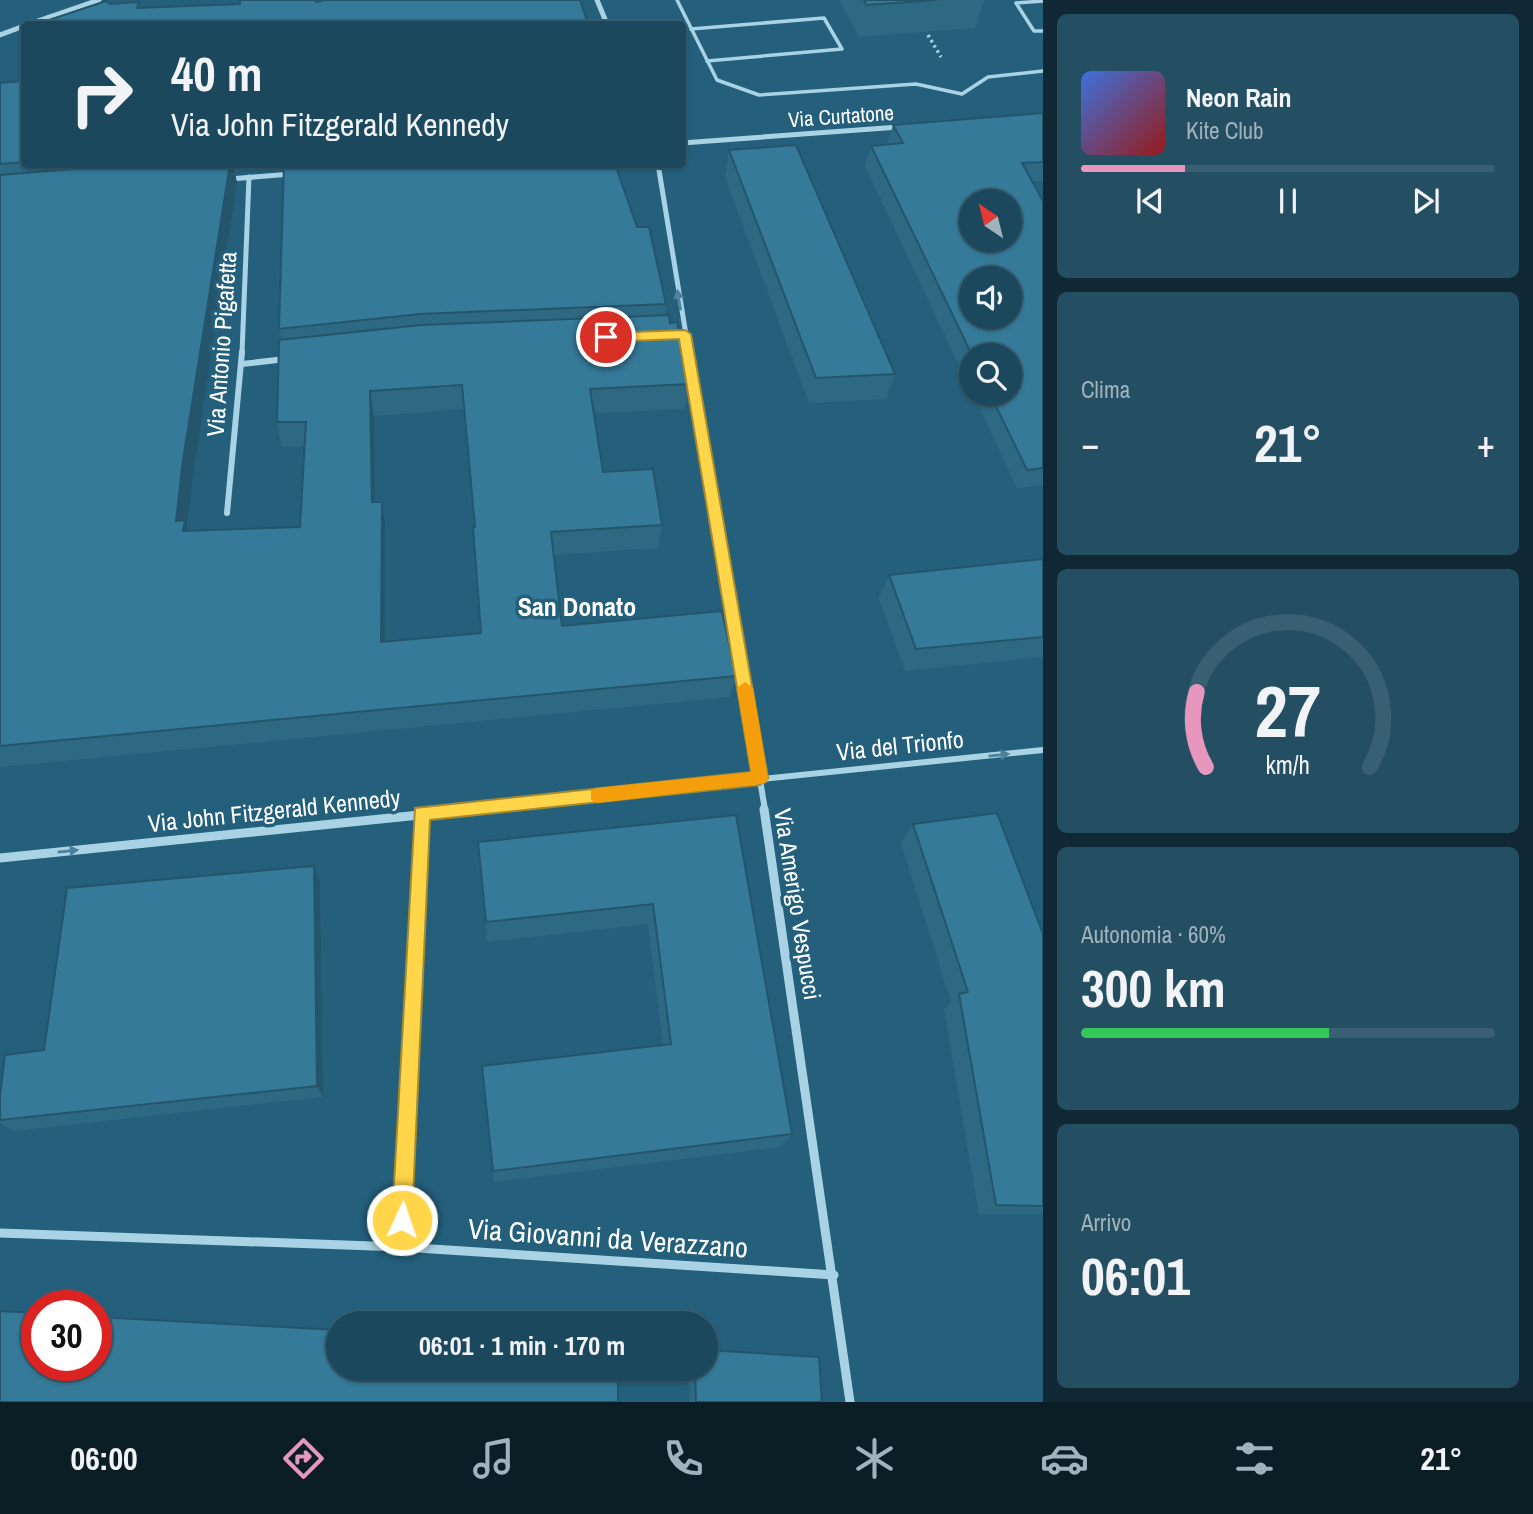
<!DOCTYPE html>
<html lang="it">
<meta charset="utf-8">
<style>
body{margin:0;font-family:"Archivo Narrow",sans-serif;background:#244f63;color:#f1f3f6;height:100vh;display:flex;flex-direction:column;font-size:26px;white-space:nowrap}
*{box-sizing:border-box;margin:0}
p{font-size:23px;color:#a0b2bc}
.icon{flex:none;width:38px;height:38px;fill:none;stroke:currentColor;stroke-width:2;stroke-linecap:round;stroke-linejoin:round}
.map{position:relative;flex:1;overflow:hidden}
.sheet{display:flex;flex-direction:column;gap:14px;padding:14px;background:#0f2833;width:490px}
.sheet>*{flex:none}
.banner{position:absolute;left:21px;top:21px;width:665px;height:147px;border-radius:7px;box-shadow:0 2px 5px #0004,0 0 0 2px #396072;background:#1b485d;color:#f1f3f6;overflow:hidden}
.needle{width:46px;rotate:325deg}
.buttons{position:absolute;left:959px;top:189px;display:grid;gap:14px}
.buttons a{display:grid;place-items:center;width:63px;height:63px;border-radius:50%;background:#1b485d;box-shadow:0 2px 5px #0004,0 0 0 2px #396072;font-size:35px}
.speed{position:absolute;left:21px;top:1290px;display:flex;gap:14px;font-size:35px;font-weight:700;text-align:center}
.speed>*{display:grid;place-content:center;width:91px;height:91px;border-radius:50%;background:#1b485d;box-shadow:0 2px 5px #0004,0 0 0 2px #396072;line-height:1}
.speed .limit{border:10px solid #d22;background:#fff;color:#111}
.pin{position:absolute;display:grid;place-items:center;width:60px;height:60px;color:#fff;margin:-30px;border:4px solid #fff;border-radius:50%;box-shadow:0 2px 7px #0007}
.me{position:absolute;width:77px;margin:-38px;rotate:3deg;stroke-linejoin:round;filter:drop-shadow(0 0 5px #0008)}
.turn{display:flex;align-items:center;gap:24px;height:147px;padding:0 35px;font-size:32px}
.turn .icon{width:91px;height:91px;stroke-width:2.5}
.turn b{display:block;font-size:49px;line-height:60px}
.big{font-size:52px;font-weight:700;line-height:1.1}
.sheet .widget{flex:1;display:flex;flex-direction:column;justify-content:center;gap:10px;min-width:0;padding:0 24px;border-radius:10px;background:#244f63}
.sheet .dial{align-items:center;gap:0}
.dial svg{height:182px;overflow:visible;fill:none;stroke:#396072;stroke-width:7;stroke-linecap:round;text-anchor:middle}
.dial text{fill:#f1f3f6;stroke:none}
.song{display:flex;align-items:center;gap:21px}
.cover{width:84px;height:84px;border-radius:10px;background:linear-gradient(135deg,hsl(220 70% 55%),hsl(0 70% 35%))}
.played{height:7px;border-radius:4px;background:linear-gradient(90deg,#e797bd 25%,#396072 25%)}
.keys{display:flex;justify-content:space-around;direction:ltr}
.heat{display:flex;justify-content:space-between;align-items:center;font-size:38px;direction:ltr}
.charge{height:10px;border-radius:5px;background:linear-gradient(90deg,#34c759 60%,#396072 0)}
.trip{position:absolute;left:326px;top:1311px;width:392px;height:70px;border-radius:35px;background:#1b485d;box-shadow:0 2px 5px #0004,0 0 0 2px #396072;font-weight:700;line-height:70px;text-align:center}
.tab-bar{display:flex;height:112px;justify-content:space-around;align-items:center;background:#0b1d25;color:#a0b2bc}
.tab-bar .icon{width:49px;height:49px}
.tab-bar .selected{color:#e797bd}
.tab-bar b{font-size:32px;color:#f1f3f6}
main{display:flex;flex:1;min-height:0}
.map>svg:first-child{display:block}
</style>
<main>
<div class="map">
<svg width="1043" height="1402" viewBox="0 0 1043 1402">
<rect width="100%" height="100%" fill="#24607c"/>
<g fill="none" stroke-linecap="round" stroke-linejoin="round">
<polyline stroke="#a9d3e5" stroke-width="3.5" stroke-dasharray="2.5 3.5" stroke-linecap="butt" points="928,35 941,57"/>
<g stroke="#a9d3e5" stroke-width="3.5">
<polyline points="677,0 717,80 759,95 916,84 962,94 988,77 1043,71"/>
<polyline points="1043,1 1016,3 1034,31 1043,31"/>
<polyline points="691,29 824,18 842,49 707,61"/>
</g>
<g stroke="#a9d3e5" stroke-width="5">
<polyline points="597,0 607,24"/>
<polyline points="29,24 99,0"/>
<polyline points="0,35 24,26"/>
<polyline points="682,143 899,127"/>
<polyline points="658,164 689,353"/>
<polyline points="230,179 291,174"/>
<polyline points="242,353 249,177"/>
</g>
<g stroke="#a9d3e5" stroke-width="6">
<polyline points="689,352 765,810"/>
<polyline points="242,364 286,359"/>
<polyline points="227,513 242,352"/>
<polyline points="461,810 1043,750"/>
</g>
<g stroke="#a9d3e5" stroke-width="9">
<polyline points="764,809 850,1402"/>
<polyline points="0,858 478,809"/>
<polyline points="0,1233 401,1247 834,1275"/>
<polyline points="401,1247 421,814"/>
</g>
</g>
<g fill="#2e6984" fill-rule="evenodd">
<polygon points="839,0 984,0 975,28 859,37"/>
<path d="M24 81V164H240L239 172H235L237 183 192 484 187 526 189 531 300 527 304 446 282 447 277 422 282 340 279 329 284 164 666 304 665 315 689 384 685 409 593 413 603 472 662 525 658 548 554 555 562 626 736 676 730 697 0 767V83ZM463 409 474 527V550L480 633 385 642V525L376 502 374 416Z"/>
<polygon points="1043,113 1043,181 1032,182 1043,201 1043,485 1017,488 973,394 1010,394 971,355 971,391 865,166 871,146 887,144 893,125"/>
<polygon points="729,150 895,374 886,399 809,403 725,177"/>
<polygon points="1043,559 1043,657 905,671 879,598 889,575"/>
<polygon points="736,815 792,1134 781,1147 494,1182 482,1066 663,1045 648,924 487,942 478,842"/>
<polygon points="913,824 1043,934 1043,1214 979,1214 944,1009 951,1002 901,843"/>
<polygon points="314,866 320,882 323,1097 13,1131 0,1123 0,1095 44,1050"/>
<polygon points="689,1368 705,1368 822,1402 690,1402"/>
</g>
<g fill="#25556b">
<polygon points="230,164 233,164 237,183 192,484 187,526 193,544 192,555 176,521 183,460"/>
<polygon points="370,391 374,416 376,526 372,502"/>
<polygon points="382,502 385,525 385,664 381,642"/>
<polygon points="314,866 320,882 323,1097 317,1086"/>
</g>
<g fill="#357a99" stroke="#25556b" stroke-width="2" fill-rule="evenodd">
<polygon points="240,0 315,0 316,2 322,1 322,0 580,0 588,24 37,24 106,1 110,4 139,2 137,8 240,4"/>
<polygon points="864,0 937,0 866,5"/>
<polygon points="24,81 24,162 0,164 0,83"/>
<path d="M1043 113V162L1022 163 1043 201V468L1027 470 990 394H1010V355H972L871 146 903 143 893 125ZM971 201H1010V240H971ZM971 278H1010V317H971Z"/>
<polygon points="796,145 895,374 816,378 729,150"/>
<path d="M131 164H230L183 460 176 521 185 520 183 531 300 527 306 422H277L279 340 421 325 669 315 670 323 677 322 689 384 590 389 603 472 653 469 662 525 551 532 562 626 722 611 736 676 0 746V175ZM462 385 475 527H473L481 633 381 642 382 502H372L370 391Z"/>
<polygon points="284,164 615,164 637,227 649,227 666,304 420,314 279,329"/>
<polygon points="1043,559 1043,637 916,649 889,575"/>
<polygon points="997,813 1043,934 1043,1206 996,1205 959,994 968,992 913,824"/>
<polygon points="736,815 792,1134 493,1171 482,1066 671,1044 653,904 486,922 478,842"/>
<polygon points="314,866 317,1086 0,1120 0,1095 5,1055 44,1050 67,888"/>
<polygon points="0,1311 37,1313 37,1365 96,1365 96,1317 338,1330 338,1368 618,1368 618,1402 0,1402"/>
<polygon points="705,1350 819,1357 822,1402 696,1402 695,1368 705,1368"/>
</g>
<defs><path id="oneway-solid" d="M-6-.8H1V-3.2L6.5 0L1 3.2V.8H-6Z" transform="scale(1.75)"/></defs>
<g fill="#4c829c">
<use href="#oneway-solid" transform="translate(679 300) rotate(-99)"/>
<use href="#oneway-solid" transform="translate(999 755) rotate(-6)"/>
<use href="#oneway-solid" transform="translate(68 851) rotate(-6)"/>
</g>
<polygon fill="#ffd54a" stroke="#a68a30" stroke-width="2" points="685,330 691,334 768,778 760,785 430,820 412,1220 410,1227 402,1230 395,1227 392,1220 415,808 751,772 679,339 606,342 600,337 606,333"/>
<polygon fill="#f59e0b" points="745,682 753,688 768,778 766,783 597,803 591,800 591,790 597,788 751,772 737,688"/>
<g text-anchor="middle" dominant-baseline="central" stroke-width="7" stroke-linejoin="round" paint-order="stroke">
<g font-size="21" fill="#fff" stroke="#24607c">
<text transform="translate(841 116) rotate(-4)">Via Curtatone</text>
</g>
<g font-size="24" fill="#fff" stroke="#24607c">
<text transform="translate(221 344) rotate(-86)">Via Antonio Pigafetta</text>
<text transform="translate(900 745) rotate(-6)">Via del Trionfo</text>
<text transform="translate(274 810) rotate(-6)">Via John Fitzgerald Kennedy</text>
<text transform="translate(798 904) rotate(81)">Via Amerigo Vespucci</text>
</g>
<g font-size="26" font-weight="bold" fill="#fff" stroke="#24607c">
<text x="577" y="606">San Donato</text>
</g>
<g font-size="28" fill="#fff" stroke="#24607c">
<text transform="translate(608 1238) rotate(4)">Via Giovanni da Verazzano</text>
</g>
</g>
</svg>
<div class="buttons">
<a><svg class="needle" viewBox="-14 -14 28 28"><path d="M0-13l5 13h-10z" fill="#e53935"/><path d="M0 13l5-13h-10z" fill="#a0b2bc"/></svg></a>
<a><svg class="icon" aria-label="sound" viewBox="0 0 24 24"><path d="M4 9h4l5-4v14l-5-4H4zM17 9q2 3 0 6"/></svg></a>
<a><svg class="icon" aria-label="search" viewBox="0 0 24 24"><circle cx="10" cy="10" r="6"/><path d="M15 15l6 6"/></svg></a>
</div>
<div class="speed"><div class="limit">30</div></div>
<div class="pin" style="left:606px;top:337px;background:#d93025"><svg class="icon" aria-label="arrive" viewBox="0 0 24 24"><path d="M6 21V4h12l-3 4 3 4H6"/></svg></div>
<svg class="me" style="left:402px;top:1220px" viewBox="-20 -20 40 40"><circle r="17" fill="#ffd54a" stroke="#fff" stroke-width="3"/><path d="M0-11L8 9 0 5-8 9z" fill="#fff"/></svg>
<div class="trip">06:01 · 1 min · 170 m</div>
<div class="banner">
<div class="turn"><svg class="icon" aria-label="right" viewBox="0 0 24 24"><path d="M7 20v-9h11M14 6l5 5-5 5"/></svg><div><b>40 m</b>Via John Fitzgerald Kennedy</div></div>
</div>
</div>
<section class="sheet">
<div class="widget">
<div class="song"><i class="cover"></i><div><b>Neon Rain</b><p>Kite Club</p></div></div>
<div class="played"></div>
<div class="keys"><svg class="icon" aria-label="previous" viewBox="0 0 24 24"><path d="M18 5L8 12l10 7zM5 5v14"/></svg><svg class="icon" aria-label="pause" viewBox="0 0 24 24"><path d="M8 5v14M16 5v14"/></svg><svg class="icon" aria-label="next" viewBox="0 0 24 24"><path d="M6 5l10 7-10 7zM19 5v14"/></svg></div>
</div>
<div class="widget"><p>Clima</p>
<div class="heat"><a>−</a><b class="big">21°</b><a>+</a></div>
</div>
<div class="widget dial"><svg viewBox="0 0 100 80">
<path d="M14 69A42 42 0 1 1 86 69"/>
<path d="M14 69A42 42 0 0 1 10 36" stroke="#e797bd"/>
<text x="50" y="56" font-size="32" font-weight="700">27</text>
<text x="50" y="72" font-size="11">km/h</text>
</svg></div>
<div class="widget"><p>Autonomia · 60%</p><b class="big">300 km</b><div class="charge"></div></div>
<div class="widget"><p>Arrivo</p><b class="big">06:01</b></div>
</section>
</main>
<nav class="tab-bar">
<b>06:00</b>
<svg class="icon selected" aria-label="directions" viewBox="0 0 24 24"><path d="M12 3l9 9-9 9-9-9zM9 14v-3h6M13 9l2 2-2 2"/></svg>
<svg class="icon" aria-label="music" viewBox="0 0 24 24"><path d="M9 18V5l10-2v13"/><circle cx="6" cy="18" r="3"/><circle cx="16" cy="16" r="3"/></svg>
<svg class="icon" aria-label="phone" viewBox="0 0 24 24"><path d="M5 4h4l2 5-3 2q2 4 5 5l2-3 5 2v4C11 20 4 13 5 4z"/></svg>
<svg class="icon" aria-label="climate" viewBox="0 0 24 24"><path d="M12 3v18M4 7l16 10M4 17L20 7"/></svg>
<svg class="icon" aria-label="car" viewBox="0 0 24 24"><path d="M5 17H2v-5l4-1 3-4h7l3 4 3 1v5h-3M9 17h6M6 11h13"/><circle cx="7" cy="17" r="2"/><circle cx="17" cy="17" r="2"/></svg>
<svg class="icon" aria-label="filters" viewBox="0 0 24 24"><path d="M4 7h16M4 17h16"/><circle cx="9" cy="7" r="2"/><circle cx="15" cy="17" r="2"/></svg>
<b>21°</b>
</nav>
